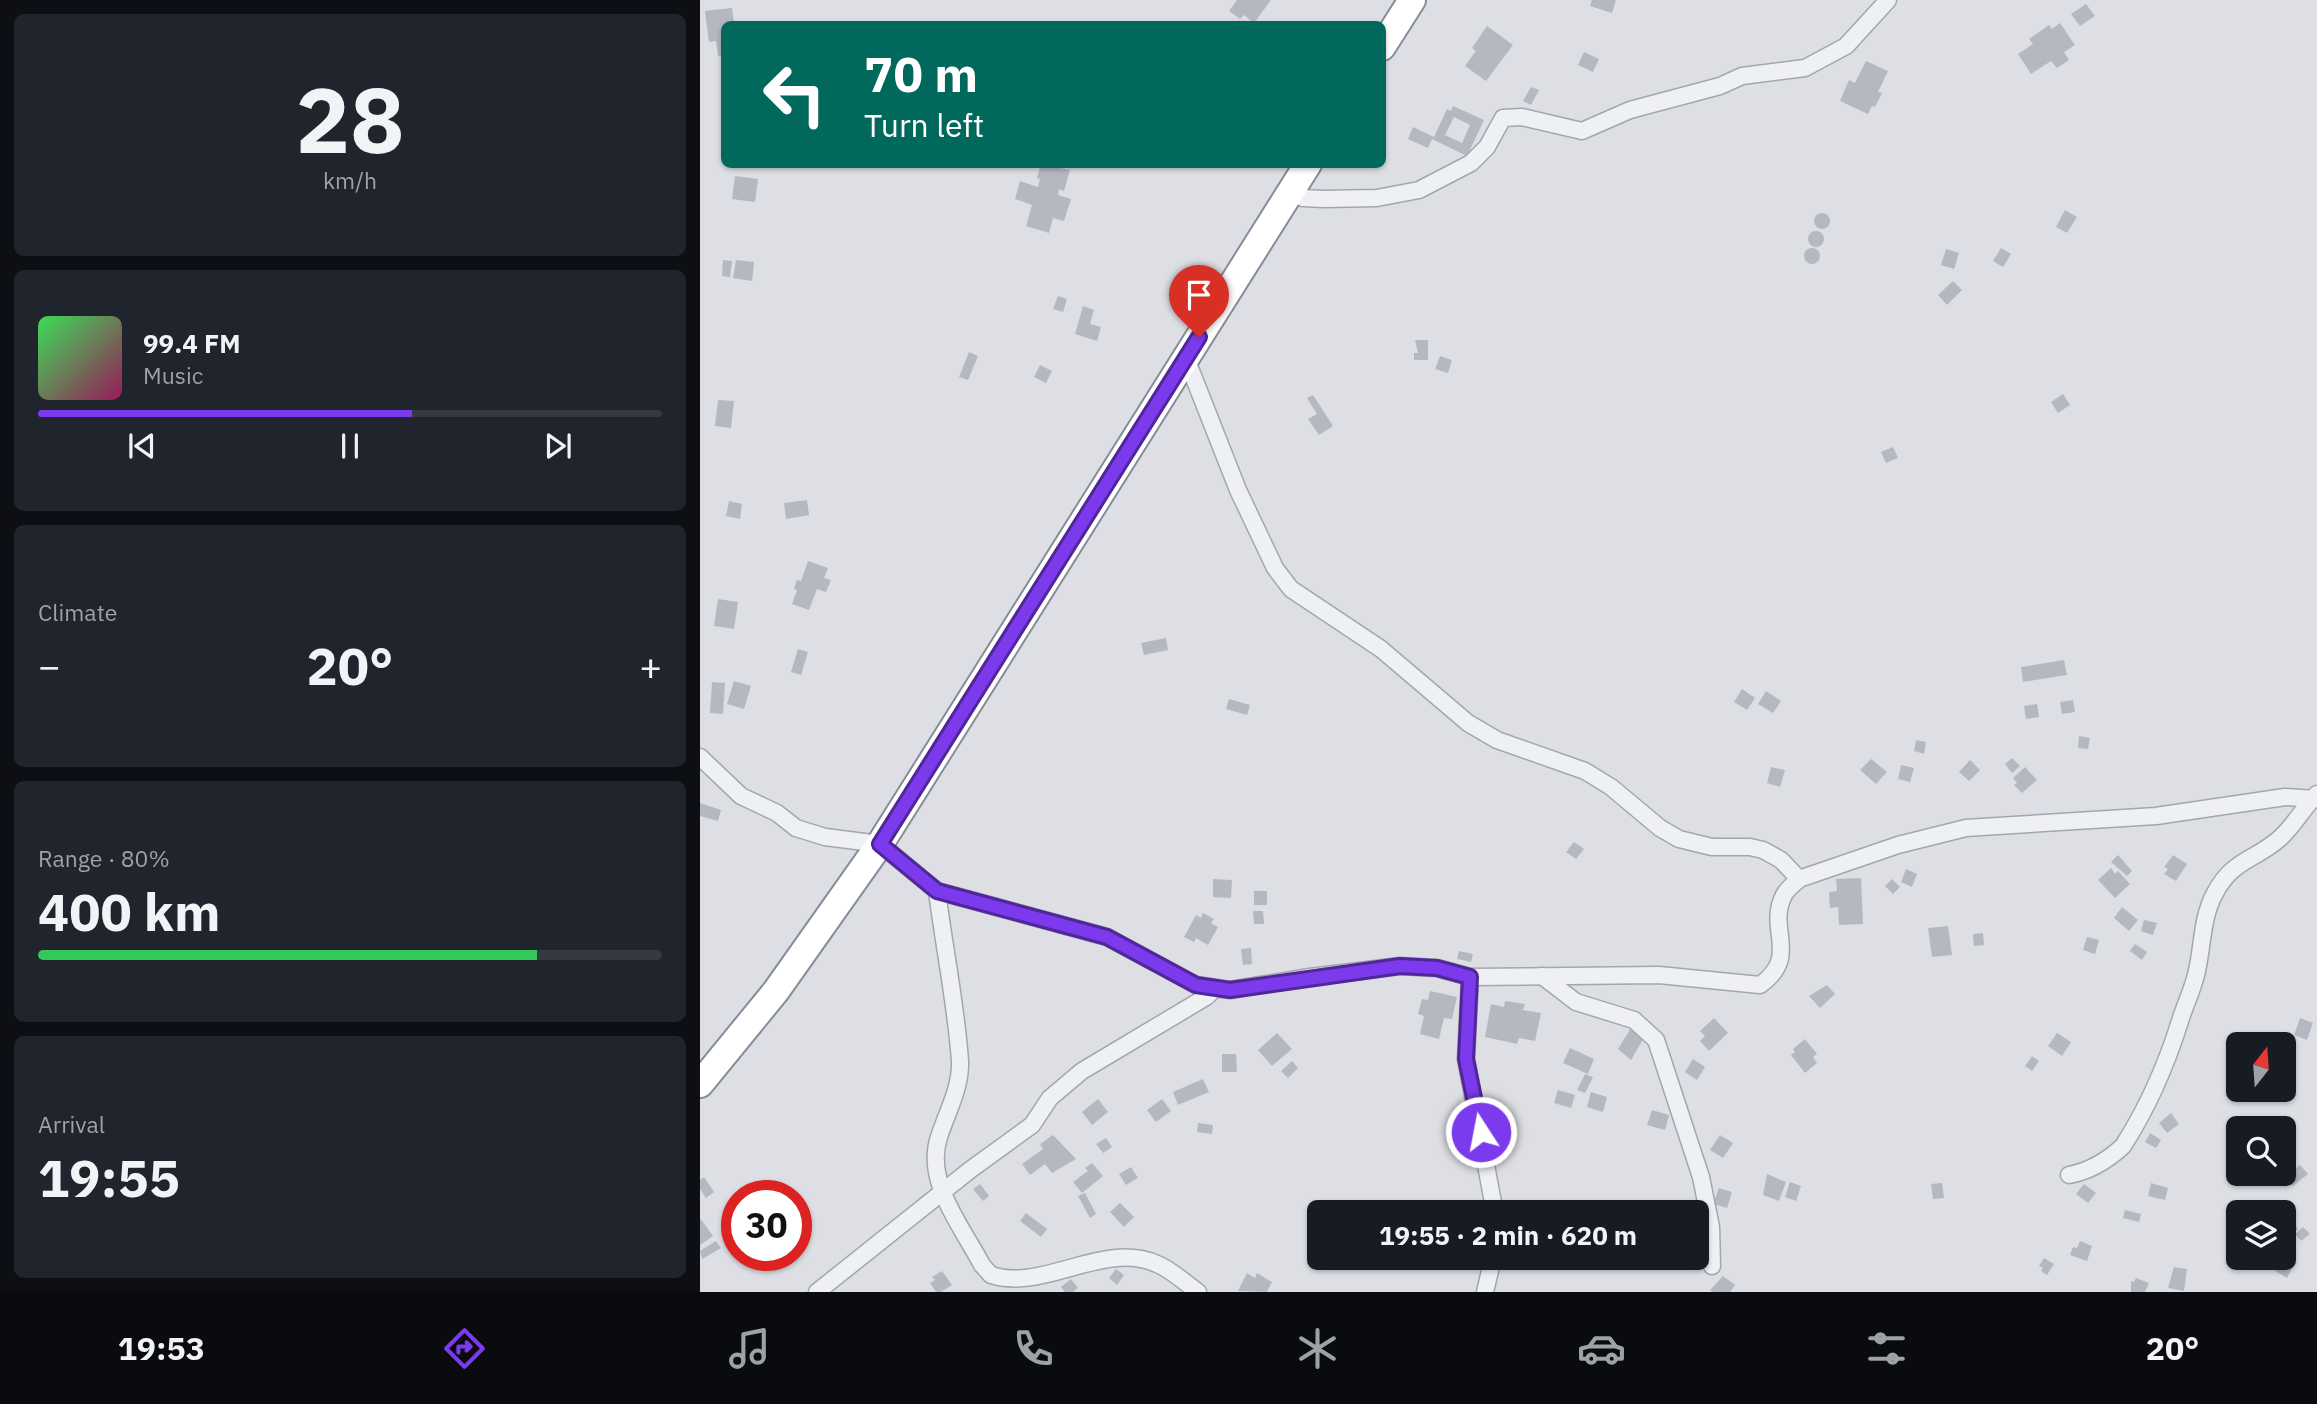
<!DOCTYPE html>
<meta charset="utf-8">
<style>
body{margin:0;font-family:"IBM Plex Sans",sans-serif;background:#20242c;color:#f1f3f6;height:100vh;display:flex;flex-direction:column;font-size:26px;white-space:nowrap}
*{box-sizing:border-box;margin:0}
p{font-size:23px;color:#9ea1a6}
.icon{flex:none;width:38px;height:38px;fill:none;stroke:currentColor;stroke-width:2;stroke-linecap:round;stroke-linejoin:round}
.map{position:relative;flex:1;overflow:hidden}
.drawer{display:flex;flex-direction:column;gap:14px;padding:14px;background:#0d0f14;width:700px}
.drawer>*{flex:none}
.banner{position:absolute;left:21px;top:21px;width:665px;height:147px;border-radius:10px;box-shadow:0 2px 5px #0004;background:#00695c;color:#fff;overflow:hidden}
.needle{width:46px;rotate:17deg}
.controls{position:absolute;left:1526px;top:1032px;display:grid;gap:14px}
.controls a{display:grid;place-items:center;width:70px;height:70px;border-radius:10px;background:#171b24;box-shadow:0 2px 5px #0004;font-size:35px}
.speed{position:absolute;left:21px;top:1180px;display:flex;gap:14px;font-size:35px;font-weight:700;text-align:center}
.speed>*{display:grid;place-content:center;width:91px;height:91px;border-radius:50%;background:#171b24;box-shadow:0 2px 5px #0004;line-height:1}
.speed .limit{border:10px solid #d22;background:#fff;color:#111}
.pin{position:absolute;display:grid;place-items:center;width:60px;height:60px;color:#fff;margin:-72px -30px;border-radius:50% 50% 50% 0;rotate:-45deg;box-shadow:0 0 7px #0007}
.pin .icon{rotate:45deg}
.me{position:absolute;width:77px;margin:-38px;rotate:349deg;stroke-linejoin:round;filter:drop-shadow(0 0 5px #0008)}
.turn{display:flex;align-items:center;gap:24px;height:147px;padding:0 28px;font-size:32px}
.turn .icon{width:91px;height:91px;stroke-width:2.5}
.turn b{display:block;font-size:49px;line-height:60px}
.big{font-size:52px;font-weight:800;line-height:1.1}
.drawer .card{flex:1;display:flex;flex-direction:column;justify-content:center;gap:10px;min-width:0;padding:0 24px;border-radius:10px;background:#20242c}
.drawer .dial{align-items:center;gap:0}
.dial b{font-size:91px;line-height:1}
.song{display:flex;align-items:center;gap:21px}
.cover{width:84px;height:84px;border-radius:10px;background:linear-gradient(135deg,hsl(130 70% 55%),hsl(330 70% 35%))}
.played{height:7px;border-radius:4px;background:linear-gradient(90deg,#7c3aed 60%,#363941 60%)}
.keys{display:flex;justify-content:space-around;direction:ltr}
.heat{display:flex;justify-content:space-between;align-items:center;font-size:38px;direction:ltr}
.charge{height:10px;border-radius:5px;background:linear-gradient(90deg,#34c759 80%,#363941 0)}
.trip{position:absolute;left:607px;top:1200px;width:402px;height:70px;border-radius:10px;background:#171b24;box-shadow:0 2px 5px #0004;font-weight:800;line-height:70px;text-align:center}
.tabs{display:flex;height:112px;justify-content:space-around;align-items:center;background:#090b0e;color:#9ea1a6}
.tabs .icon{width:49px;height:49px}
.tabs .selected{color:#7c3aed}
.tabs b{font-size:32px;color:#f1f3f6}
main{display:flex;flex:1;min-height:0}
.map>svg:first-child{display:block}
</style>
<main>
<section class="drawer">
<div class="card dial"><b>28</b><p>km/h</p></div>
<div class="card">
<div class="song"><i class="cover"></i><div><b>99.4 FM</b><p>Music</p></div></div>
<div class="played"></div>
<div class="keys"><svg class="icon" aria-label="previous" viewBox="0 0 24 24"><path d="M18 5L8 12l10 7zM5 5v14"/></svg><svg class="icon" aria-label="pause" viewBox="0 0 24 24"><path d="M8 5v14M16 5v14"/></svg><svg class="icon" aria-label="next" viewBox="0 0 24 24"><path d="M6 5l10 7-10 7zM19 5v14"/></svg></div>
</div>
<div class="card"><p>Climate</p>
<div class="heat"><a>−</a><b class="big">20°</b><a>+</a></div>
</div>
<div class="card"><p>Range · 80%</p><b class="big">400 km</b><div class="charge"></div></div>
<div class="card"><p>Arrival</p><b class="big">19:55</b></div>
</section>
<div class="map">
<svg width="1617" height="1292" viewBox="0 0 1617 1292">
<rect width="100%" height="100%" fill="#dddfe5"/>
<g fill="#b5b8c1" fill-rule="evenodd">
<polygon points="537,0 571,0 554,23 544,15 540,19 529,11"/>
<polygon points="892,0 916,0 912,13 890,6"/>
<polygon points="1386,4 1395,16 1380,26 1371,14"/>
<polygon points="32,8 34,24 24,24 24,55 18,56 16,41 9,42 5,11"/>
<polygon points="1360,23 1375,45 1364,52 1369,60 1357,68 1351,61 1331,74 1318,54 1333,44 1329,39 1349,25 1352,29"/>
<polygon points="787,26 813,45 786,81 765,66 776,51 772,48"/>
<polygon points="884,52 899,59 893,72 878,65"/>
<polygon points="1166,61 1188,71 1178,92 1182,93 1175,107 1172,106 1168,114 1140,101 1149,80 1155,83"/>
<polygon points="831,87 839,90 831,105 823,101"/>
<path d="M753 106 784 120 767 156 732 139 728 148 708 139 713 127 734 137 747 109 751 111ZM754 117 770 125 762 143 745 135Z"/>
<polygon points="341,164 370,170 364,191 359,189 358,195 371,199 364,221 353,218 349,233 326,226 332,205 315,199 320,181 338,187 340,179 337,178"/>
<polygon points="35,176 58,179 55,202 32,199"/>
<polygon points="1365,210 1377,217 1367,233 1356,227"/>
<circle cx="1122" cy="221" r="8"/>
<circle cx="1116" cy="239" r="8"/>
<polygon points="1301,248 1311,254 1303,267 1293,261"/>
<circle cx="1112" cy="256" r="8"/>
<polygon points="1246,249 1259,253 1254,269 1241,265"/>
<polygon points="23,260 32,261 30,277 22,276"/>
<polygon points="36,260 54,262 52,281 33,278"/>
<polygon points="1253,281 1262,290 1247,305 1238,295"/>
<polygon points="358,296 367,299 363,312 353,309"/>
<polygon points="383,306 394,310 390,324 401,327 397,341 375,334"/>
<polygon points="715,340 728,340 728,360 714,360 714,353 718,353"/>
<polygon points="269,352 278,356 268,380 259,377"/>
<polygon points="740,356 752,360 748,373 735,369"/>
<polygon points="340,365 352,371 346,383 334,377"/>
<polygon points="1363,394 1370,405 1358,413 1351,402"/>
<polygon points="613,395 633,426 619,435 608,419 617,414 607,398"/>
<polygon points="18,400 34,401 31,428 15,426"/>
<polygon points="1193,447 1198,458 1186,463 1181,452"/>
<polygon points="107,500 109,515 86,519 84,503"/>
<polygon points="29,501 42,504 40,519 26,516"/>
<polygon points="108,561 128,568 124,578 131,580 126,592 117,589 109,610 92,604 97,590 94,589 97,580 101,581"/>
<polygon points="18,599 38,602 34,629 14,626"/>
<polygon points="466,638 468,650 444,655 441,643"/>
<polygon points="98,649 108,652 101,675 91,672"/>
<polygon points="1364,660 1367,675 1323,682 1321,667"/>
<polygon points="34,681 51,686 44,709 27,704"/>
<polygon points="12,682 25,683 23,714 10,713"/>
<polygon points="1042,689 1055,698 1047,710 1034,702"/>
<polygon points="1066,691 1081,701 1073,713 1058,704"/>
<polygon points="529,699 550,705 547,715 526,709"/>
<polygon points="1373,700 1375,712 1362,714 1360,702"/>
<polygon points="1337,704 1339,717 1326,719 1324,706"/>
<polygon points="1379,736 1390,738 1388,749 1378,748"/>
<polygon points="1216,740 1226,742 1224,754 1214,751"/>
<polygon points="1312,758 1320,766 1312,773 1305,764"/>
<polygon points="1171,759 1187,772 1176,784 1160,770"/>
<polygon points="1270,760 1280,770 1269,781 1259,772"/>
<polygon points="1201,765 1214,768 1210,782 1198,779"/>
<polygon points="1071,767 1085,770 1080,787 1067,783"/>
<polygon points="1325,767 1337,780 1322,793 1314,785 1317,783 1313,778"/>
<polygon points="0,803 21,810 18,821 0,816"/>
<polygon points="874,842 884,849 876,859 866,852"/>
<polygon points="1418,855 1432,871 1427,876 1411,862"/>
<polygon points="1473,855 1487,864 1476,881 1464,874 1468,869 1464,867"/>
<polygon points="1411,868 1415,874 1418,871 1430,884 1415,898 1398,880"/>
<polygon points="1206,869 1217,874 1212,887 1201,882"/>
<polygon points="1161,878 1163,924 1139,925 1138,907 1130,908 1129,892 1137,891 1136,879"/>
<polygon points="513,879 532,880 531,898 513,897"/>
<polygon points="1192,879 1200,887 1193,894 1185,886"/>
<rect x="554" y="891" width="13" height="14"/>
<polygon points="1422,907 1438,920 1429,931 1414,918"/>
<polygon points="553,911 563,911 564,924 554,924"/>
<polygon points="503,913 514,919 511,923 518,927 508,945 496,938 494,942 484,937 496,915 501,918"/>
<polygon points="1444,920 1457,923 1453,935 1441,931"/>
<polygon points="1248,926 1252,955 1232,957 1228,928"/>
<polygon points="1283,933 1284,945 1274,946 1273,934"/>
<polygon points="1387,937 1399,940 1395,954 1383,950"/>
<polygon points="1435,944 1447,952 1442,960 1430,951"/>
<polygon points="551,948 552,964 543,965 541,949"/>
<polygon points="759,951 773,954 771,962 757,959"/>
<polygon points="1127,985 1135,994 1120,1008 1109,996"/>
<polygon points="730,991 757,997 752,1019 744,1018 739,1039 720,1034 724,1016 718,1014 722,999 728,1000"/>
<polygon points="805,1001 825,1004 823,1010 841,1013 835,1041 819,1038 817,1044 785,1037 791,1004 804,1007"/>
<polygon points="1014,1018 1028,1033 1009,1051 1000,1041 1005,1036 1000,1031"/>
<polygon points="1600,1018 1613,1023 1607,1040 1594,1035"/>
<polygon points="931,1028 945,1036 931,1060 918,1049"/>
<polygon points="577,1033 592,1049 572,1066 558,1050"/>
<polygon points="1357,1033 1371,1042 1362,1056 1348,1046"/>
<polygon points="1105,1039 1117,1054 1113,1057 1117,1063 1105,1073 1091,1055 1095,1052 1093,1049"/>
<polygon points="870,1048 894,1059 888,1074 863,1063"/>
<polygon points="522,1054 536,1054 537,1072 522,1072"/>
<polygon points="1332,1056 1339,1061 1332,1071 1325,1066"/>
<polygon points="993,1059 1005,1067 997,1080 985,1072"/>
<polygon points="592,1061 598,1068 588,1078 581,1071"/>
<polygon points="885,1074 893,1077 885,1093 877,1090"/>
<polygon points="503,1079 509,1092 478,1105 473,1092"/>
<polygon points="858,1090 875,1095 871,1108 854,1103"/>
<polygon points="891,1092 907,1097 903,1112 887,1107"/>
<polygon points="398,1099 408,1112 392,1125 382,1112"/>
<polygon points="462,1099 471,1111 456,1122 447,1110"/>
<polygon points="952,1110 969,1115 965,1130 947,1125"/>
<polygon points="1471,1113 1479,1124 1467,1133 1459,1123"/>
<polygon points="498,1123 513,1125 512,1134 497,1132"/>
<polygon points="1450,1133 1461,1140 1456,1148 1445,1142"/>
<polygon points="353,1135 376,1159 352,1173 345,1164 330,1175 322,1164 343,1149 340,1144"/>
<polygon points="1020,1135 1033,1143 1023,1158 1010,1150"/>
<polygon points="406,1138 412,1147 403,1153 396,1144"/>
<polygon points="392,1163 403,1176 382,1193 373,1182 388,1171 385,1168"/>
<polygon points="1600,1165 1608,1174 1593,1186 1585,1178"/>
<polygon points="431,1167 438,1178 426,1185 419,1174"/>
<polygon points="1067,1174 1086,1182 1079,1201 1063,1195"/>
<polygon points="4,1177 14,1192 6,1198 0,1189 0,1180"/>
<polygon points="1090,1182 1101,1186 1096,1201 1085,1197"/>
<polygon points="1242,1183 1244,1198 1233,1199 1231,1184"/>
<polygon points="1451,1183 1468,1188 1465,1200 1448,1196"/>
<polygon points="280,1184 289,1196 283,1201 273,1189"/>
<polygon points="1384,1184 1396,1193 1388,1203 1376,1194"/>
<polygon points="1019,1188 1032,1192 1027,1208 1013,1204"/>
<polygon points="385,1193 396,1214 390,1218 378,1196"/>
<polygon points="420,1203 434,1217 424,1227 410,1212"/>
<polygon points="1425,1210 1441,1214 1439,1222 1423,1218"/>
<polygon points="326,1213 347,1229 341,1237 320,1221"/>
<polygon points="0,1218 13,1236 0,1245"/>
<polygon points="1593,1222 1598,1229 1584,1240 1584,1229"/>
<polygon points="1603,1227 1610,1234 1601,1241 1595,1234"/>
<polygon points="16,1241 21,1248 2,1259 0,1251"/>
<polygon points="1380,1241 1392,1246 1387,1261 1370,1255 1373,1247 1377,1248"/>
<polygon points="1344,1258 1354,1264 1347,1275 1341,1271 1343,1268 1339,1266"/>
<polygon points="1582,1260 1593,1266 1587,1278 1575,1271"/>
<polygon points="1474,1267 1487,1269 1484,1291 1468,1288"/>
<polygon points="416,1269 424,1275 417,1285 409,1278"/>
<polygon points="242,1271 252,1285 241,1292 236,1292 230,1283 235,1280 232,1277"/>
<polygon points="547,1273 555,1278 557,1273 572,1282 567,1292 538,1291"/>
<polygon points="1023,1276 1035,1285 1030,1292 1013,1292 1010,1290"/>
<polygon points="1436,1278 1449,1283 1445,1292 1431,1292 1431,1281 1434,1282"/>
<polygon points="371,1279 378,1288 373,1292 365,1292 361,1287"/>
</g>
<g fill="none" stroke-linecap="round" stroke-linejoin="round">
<defs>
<g id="minor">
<polyline points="591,190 603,198 624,199 677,198 719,190 771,163 787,147 803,118 822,117 882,131 930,110 1020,86 1042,76 1105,68 1146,46 1188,0"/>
<polyline points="486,358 538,490 575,568 591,589 681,649 768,723 797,740 885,771 911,787 960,828 979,839 1012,847 1050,847 1063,850 1081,860 1099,879"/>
<path d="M0 757 41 796 77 813 96 828 125 837 180 844 237 891 407 937 496 985 530 990 610 977 700 966 737 968 770 977 959 975 1060 985C1101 956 1066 929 1084 895 1087 889 1094 884 1099 879L1198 845 1266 828 1456 816 1585 797 1617 799"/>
<path d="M237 891C244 947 256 1004 260 1061 261 1088 247 1112 239 1137 224 1182 263 1228 282 1265L291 1275C344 1292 404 1240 457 1264 472 1270 485 1283 498 1292"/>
<polyline points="842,976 876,1002 934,1020 956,1040 1001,1177 1011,1227 1012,1266"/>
<polyline points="770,977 766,1059 795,1213"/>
<path d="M1369 1175C1390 1171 1407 1161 1423 1146 1448 1107 1466 1066 1480 1021 1485 1005 1492 991 1496 975 1503 948 1501 918 1515 893 1532 860 1555 860 1579 839 1594 826 1603 808 1617 794"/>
<polyline points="117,1292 270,1170 332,1125 350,1098 382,1071 506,997 515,989"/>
<polyline points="785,1292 793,1258"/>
</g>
<g id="trunk">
<polyline points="682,47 712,0"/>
<polyline points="0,1084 76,991 180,844 608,164"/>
</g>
</defs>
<use href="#minor" stroke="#a3a6ae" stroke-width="19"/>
<use href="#trunk" stroke="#868c9a" stroke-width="30"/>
<use href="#minor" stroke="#eff0f4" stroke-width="16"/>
<use href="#trunk" stroke="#fff" stroke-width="26"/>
</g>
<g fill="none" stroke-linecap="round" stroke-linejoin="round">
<defs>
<polyline id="route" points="499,337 180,844 237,891 407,937 496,985 530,990 700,966 737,968 770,977 766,1059 781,1132"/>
</defs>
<use href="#route" stroke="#51269a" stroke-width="18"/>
<use href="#route" stroke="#7c3aed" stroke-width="12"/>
</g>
</svg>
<div class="controls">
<a><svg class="needle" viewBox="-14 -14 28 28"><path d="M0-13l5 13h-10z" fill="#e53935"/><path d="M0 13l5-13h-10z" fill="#9ea1a6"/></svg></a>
<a><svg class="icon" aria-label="search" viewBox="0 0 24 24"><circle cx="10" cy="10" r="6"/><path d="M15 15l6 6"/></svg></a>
<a><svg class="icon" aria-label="layers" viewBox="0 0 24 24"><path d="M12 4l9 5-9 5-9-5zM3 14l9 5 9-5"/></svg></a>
</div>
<div class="speed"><div class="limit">30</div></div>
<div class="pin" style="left:499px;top:337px;background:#d93025"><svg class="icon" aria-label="arrive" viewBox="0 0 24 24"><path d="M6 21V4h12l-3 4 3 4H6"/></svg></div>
<svg class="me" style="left:781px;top:1132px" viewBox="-20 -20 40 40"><circle r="17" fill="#7c3aed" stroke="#fff" stroke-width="3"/><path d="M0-11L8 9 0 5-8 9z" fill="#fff"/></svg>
<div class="trip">19:55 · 2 min · 620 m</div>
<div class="banner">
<div class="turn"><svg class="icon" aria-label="left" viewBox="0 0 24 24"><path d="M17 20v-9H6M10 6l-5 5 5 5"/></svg><div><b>70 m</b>Turn left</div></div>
</div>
</div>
</main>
<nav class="tabs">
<b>19:53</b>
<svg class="icon selected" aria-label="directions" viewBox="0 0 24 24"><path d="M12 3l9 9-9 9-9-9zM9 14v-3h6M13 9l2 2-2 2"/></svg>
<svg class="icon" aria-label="music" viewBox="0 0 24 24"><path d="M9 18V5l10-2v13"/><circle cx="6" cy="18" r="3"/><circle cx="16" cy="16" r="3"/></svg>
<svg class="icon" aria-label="phone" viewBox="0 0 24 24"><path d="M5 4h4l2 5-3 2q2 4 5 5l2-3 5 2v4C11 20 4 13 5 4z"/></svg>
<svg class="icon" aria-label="climate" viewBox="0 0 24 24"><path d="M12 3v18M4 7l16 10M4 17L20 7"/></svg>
<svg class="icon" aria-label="car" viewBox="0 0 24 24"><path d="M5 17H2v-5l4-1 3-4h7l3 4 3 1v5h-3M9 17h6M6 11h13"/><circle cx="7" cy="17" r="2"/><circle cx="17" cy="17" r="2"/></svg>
<svg class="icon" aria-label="filters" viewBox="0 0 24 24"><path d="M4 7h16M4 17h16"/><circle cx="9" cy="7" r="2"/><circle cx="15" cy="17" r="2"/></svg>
<b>20°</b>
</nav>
